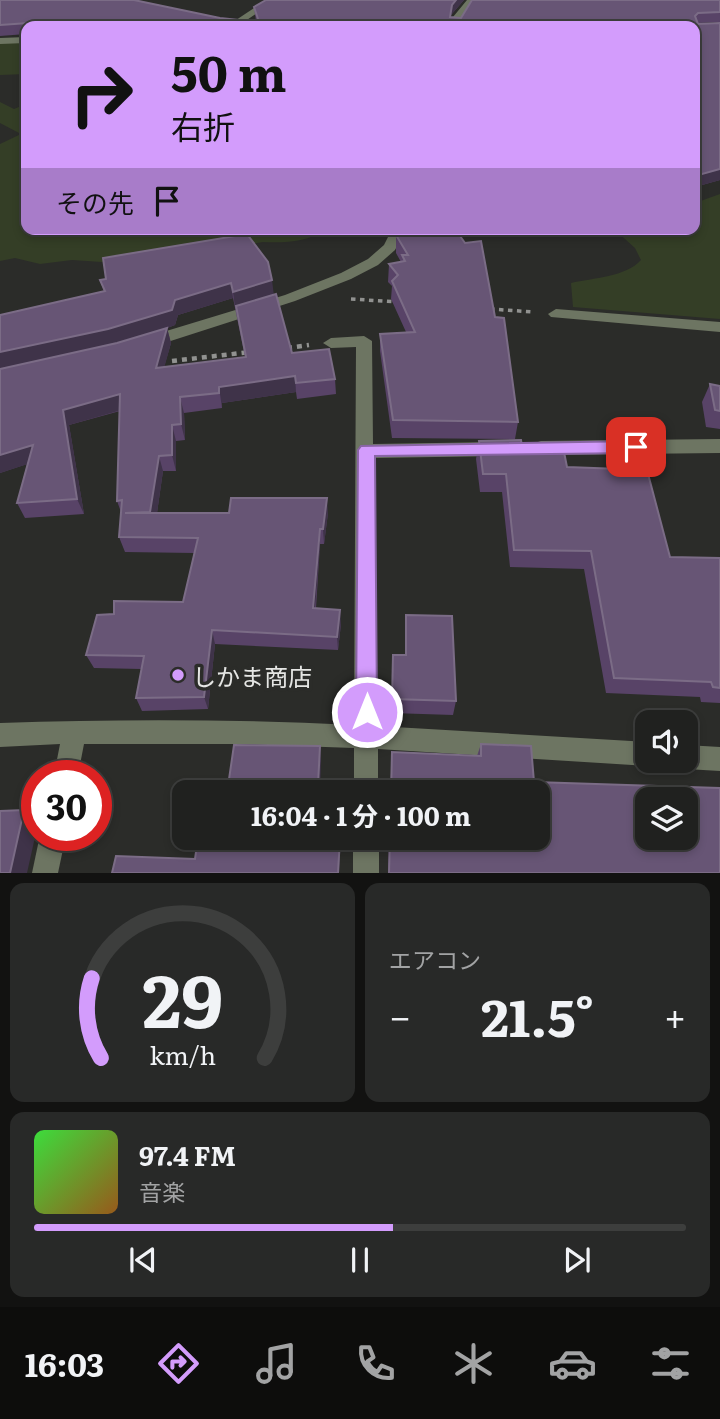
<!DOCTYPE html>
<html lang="ja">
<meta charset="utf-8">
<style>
body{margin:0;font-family:Literata,"Noto Sans JP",serif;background:#282928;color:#f1f3f6;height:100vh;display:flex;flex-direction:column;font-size:26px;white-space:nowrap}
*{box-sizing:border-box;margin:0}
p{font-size:23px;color:#a2a3a4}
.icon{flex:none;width:38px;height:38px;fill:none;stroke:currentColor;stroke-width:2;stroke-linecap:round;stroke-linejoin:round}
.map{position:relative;height:873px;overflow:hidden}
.side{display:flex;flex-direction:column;gap:10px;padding:10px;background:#121211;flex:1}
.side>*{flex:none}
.banner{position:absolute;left:21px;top:21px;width:679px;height:214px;border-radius:14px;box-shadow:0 4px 10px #0003,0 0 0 2px #3d3e3d;background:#d39cfc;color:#111;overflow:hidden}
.controls{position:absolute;left:635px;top:710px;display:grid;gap:14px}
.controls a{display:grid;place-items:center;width:63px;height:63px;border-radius:14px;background:#20211f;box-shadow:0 4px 10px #0003,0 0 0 2px #3d3e3d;font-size:35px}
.speed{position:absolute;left:21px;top:760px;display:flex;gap:14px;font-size:35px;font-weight:700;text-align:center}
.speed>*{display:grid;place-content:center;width:91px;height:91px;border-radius:50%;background:#20211f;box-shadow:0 4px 10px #0003,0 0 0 2px #3d3e3d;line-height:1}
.speed .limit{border:10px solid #d22;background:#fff;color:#111}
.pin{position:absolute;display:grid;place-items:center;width:60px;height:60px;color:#fff;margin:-30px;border-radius:14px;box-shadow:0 4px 10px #0006}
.me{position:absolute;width:77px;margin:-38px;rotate:0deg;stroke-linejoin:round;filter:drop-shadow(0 0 5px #0008)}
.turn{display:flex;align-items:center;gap:24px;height:147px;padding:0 35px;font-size:32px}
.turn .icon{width:91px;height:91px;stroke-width:2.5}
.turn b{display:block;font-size:49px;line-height:60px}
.then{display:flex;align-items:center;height:66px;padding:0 35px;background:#0003;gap:14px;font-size:26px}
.big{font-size:52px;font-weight:700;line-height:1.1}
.side .tile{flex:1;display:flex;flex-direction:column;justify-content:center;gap:10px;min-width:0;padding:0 24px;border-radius:14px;background:#282928}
.side .dial{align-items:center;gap:0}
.dial svg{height:182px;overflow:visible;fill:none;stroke:#3d3e3d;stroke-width:7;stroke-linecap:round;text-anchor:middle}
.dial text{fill:#f1f3f6;stroke:none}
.song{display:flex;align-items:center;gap:21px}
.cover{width:84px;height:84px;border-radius:10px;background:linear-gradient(135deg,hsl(120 70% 55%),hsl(30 70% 35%))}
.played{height:7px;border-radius:4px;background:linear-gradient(90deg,#d39cfc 55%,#3d3e3d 55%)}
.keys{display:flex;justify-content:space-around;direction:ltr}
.heat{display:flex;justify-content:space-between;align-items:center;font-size:38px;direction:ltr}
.side .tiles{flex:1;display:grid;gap:10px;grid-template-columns:1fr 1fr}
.tile:last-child{grid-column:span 2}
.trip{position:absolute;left:172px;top:780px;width:378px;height:70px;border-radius:14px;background:#20211f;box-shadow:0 4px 10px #0003,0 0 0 2px #3d3e3d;font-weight:700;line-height:70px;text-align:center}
.tabs{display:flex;height:112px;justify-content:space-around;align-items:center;background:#0d0d0c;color:#a2a3a4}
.tabs .icon{width:49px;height:49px}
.tabs .current{color:#d39cfc}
.tabs b{font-size:32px;color:#f1f3f6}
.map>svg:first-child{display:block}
</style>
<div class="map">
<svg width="720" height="873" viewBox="0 0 720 873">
<rect width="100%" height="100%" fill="#2b2c29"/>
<g fill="#343e26">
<polygon points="0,43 26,43 26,52 20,53 26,56 26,74 0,75"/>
<path d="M0 102 14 109 26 104V229H327C308 242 285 243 263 242L132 264 72 260 40 264 15 258 0 261V144L21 134 0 123Z"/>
<path d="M720 194V319L573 307 571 283C593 278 626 277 641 260L635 248 614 229H695V203Z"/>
</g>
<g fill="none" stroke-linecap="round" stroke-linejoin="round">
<g stroke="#919290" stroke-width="3.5" stroke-dasharray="4.5 4.5" stroke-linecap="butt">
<polyline points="351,299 398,302"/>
<polyline points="490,309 534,312"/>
</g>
<g stroke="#919290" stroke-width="4.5" stroke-dasharray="5 5" stroke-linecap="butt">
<polyline points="287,348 309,345"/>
<polyline points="172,361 250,352"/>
</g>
<g fill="#6d7562" fill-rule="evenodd">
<polygon points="266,0 276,0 238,26 227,26"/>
<polygon points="467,0 476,0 462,17 459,26 451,26 453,17"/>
<polygon points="26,37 26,43 0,44 0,38"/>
<polygon points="392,229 406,229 395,250 378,265 351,279 295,301 152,347 146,348 138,343 140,339 285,295 341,273 368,259 384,245"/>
<polygon points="556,309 720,322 720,332 551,317 548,314"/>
<path d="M364 336 372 341 373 444 499 442 505 444 508 449 505 454 499 456 373 458 377 726 648 742V761L656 762 648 766 378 749V793H354V748L243 744H84L78 775H54L60 744 0 747V723C118 719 236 719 354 725L356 347 331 348 323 343 331 338Z"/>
<polygon points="720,439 720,453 541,455 535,453 532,448 535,443 541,441"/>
<polygon points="686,745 720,747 720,771 686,769 678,765 676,761 686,761"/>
<polygon points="40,835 66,835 58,873 32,873"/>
<rect x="353" y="838" width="26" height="35"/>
</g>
</g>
<g fill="#584367" fill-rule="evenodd">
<polygon points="0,0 256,21 254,7 266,0 464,0 451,15 451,17 461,18 720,0 720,22 698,23 720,180 695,187 695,26 26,26 26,34 0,36"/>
<polygon points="396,235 495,317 518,422 515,439 392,438 380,351 380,334 406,332 391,299 392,286 388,282 389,264 401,262 396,253"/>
<path d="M100 280 274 294 292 353 335 379 336 394 297 399 296 392 222 403V408L184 413 185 440 176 441V471H163L157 513H328L324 544H320L316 608 341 624 338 650 215 644 208 709 142 711 136 698 141 669 94 668 86 655 114 614 183 602 194 553 125 552 119 537 121 512 117 501 120 411 69 425 84 514 25 518 17 503 27 464 0 473V369L104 292ZM233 298 245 357 164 367 171 343 167 328 175 325 178 315Z"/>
<polygon points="710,384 720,386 720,429 706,427 702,402"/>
<polygon points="479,441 522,447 567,467 670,557 720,558 720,703 701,702 700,697 606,693 584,569 510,567 502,492 480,492 476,459"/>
<polygon points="406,615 456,701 453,715 391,713 393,655 405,655"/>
<polygon points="481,744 534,782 720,873 388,873 389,838 537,838 537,793 390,793 392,752 477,756"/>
</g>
<g fill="#3f3349">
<polygon points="456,0 464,0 451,15 449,26 452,5"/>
<polygon points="720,169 720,180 695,187 695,176"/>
<polygon points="272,280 274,296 235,307 233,292"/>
<polygon points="231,283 233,298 178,315 175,325 167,328 171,343 160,383 112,344 0,369 0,352"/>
<polygon points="295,376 296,392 222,403 222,408 219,387"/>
<polygon points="120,394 125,409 69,425 84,514 77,499 63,410"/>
<polygon points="180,397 184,413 185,440 181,424"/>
<polygon points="172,425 176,441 176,471 172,455"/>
<polygon points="33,445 40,460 0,473 0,455"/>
<polygon points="159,456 163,471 155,527 150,512"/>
<polygon points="327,498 328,513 324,544 323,529"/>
<polygon points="320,529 320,544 314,622 313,608"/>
<polygon points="340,610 341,624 338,650 337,637"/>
<polygon points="212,630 215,644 208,709 204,697"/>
<polygon points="320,746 321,761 320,793 318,785"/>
<polygon points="24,810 37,822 37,828 27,873 10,873"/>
<polygon points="340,838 341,838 339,873 338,873"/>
</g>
<g fill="#675575" stroke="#7b6c86" stroke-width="2" fill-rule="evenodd">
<polygon points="0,0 134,0 220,18 259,22 254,7 266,0 456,0 452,5 450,17 461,18 472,0 720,0 720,12 698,13 695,16 698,24 720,23 720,169 695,176 695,26 89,26 57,21 0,25"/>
<polygon points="430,229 455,229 465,243 481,241 495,317 504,318 518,422 393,420 380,334 415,332 392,281 398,275 389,264 405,261 402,255 408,255 396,235 398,234"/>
<polygon points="247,234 268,262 272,280 233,292 231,283 175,300 172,310 108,329 0,352 0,315 105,291 100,280 106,279 103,258"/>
<polygon points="276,294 292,353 329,349 335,379 296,383 295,376 219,387 219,393 180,397 181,424 172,425 172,455 159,456 150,512 125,513 229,513 231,498 327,498 323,529 320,529 313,608 340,610 337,637 212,630 204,697 136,698 144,656 86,655 97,615 114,614 114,601 183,602 198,538 119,537 122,500 117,501 120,394 63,410 77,499 17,503 33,445 0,455 0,369 117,343 167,328 156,368 246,357 236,306"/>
<polygon points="710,384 720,386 720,411 715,410"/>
<polygon points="521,440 522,447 563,447 567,467 647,470 670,557 720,558 720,688 713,687 711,682 614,678 591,551 514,550 506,474 483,474 479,441"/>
<polygon points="406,615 452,616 456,701 392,699 393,655 406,655"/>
<path d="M481 744 531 746 534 782 720 788V873H389L390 838H537V793H391L392 752 481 756ZM648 800H686V838H648Z"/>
<polygon points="234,745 320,746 318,785 342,786 342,793 227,793"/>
<polygon points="24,810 10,873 0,873 0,811"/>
<polygon points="198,838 340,838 338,873 112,873 116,856 195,859"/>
</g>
<polygon fill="#d39cfc" stroke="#8965a4" stroke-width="2" points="636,441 645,447 636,453 375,456 377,712 374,719 367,722 359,719 356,712 358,450 361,446"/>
<circle fill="#d39cfc" stroke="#2b2c29" stroke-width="2.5" cx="178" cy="675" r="7"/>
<g text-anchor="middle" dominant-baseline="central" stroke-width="7" stroke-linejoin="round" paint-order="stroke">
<g font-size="24" fill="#e5e6e4" stroke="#2b2c29" text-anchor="start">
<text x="192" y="675">しかま商店</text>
</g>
</g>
</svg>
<div class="controls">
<a><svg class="icon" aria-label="sound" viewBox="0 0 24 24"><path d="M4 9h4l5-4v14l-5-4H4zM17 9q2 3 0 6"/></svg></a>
<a><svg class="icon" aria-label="layers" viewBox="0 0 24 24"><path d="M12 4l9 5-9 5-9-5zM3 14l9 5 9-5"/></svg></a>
</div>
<div class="speed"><div class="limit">30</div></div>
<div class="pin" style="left:636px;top:447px;background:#d93025"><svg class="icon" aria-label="arrive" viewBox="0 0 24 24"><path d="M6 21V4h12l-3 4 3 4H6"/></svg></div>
<svg class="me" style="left:367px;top:712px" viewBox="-20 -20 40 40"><circle r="17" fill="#d39cfc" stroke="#fff" stroke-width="3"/><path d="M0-11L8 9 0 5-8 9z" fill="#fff"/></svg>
<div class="trip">16:04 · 1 分 · 100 m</div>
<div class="banner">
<div class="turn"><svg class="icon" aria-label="right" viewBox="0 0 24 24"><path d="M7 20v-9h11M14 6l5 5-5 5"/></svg><div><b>50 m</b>右折</div></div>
<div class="then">その先<svg class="icon" aria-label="arrive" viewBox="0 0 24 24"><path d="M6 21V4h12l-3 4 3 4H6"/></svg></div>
</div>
</div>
<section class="side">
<div class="tiles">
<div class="tile dial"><svg viewBox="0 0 100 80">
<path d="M14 69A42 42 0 1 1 86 69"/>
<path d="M14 69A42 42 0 0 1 10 34" stroke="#d39cfc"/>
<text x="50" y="56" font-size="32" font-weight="700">29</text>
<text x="50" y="72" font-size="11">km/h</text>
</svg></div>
<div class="tile"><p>エアコン</p>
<div class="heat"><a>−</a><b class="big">21.5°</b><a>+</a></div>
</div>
<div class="tile">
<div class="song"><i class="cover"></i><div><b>97.4 FM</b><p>音楽</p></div></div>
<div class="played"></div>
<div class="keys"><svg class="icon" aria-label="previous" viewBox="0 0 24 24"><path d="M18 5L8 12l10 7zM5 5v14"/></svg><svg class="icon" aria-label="pause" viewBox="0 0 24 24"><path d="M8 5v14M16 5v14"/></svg><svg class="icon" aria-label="next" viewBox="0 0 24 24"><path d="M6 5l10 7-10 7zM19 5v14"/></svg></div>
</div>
</div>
</section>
<nav class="tabs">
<b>16:03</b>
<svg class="icon current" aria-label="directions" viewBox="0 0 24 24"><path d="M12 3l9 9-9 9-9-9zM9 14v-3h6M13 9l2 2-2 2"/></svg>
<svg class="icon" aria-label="music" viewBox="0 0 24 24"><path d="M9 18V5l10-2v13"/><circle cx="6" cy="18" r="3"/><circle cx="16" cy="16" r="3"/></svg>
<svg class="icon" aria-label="phone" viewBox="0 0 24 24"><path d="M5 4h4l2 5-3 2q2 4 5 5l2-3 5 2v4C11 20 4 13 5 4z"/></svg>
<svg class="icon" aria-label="climate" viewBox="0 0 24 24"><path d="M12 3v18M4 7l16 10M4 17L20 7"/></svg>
<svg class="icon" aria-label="car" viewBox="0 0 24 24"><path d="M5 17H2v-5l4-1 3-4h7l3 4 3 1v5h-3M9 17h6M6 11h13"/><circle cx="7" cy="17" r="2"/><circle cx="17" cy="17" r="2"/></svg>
<svg class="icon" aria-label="filters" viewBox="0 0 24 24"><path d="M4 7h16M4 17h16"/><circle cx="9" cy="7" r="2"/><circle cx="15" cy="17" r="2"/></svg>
</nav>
